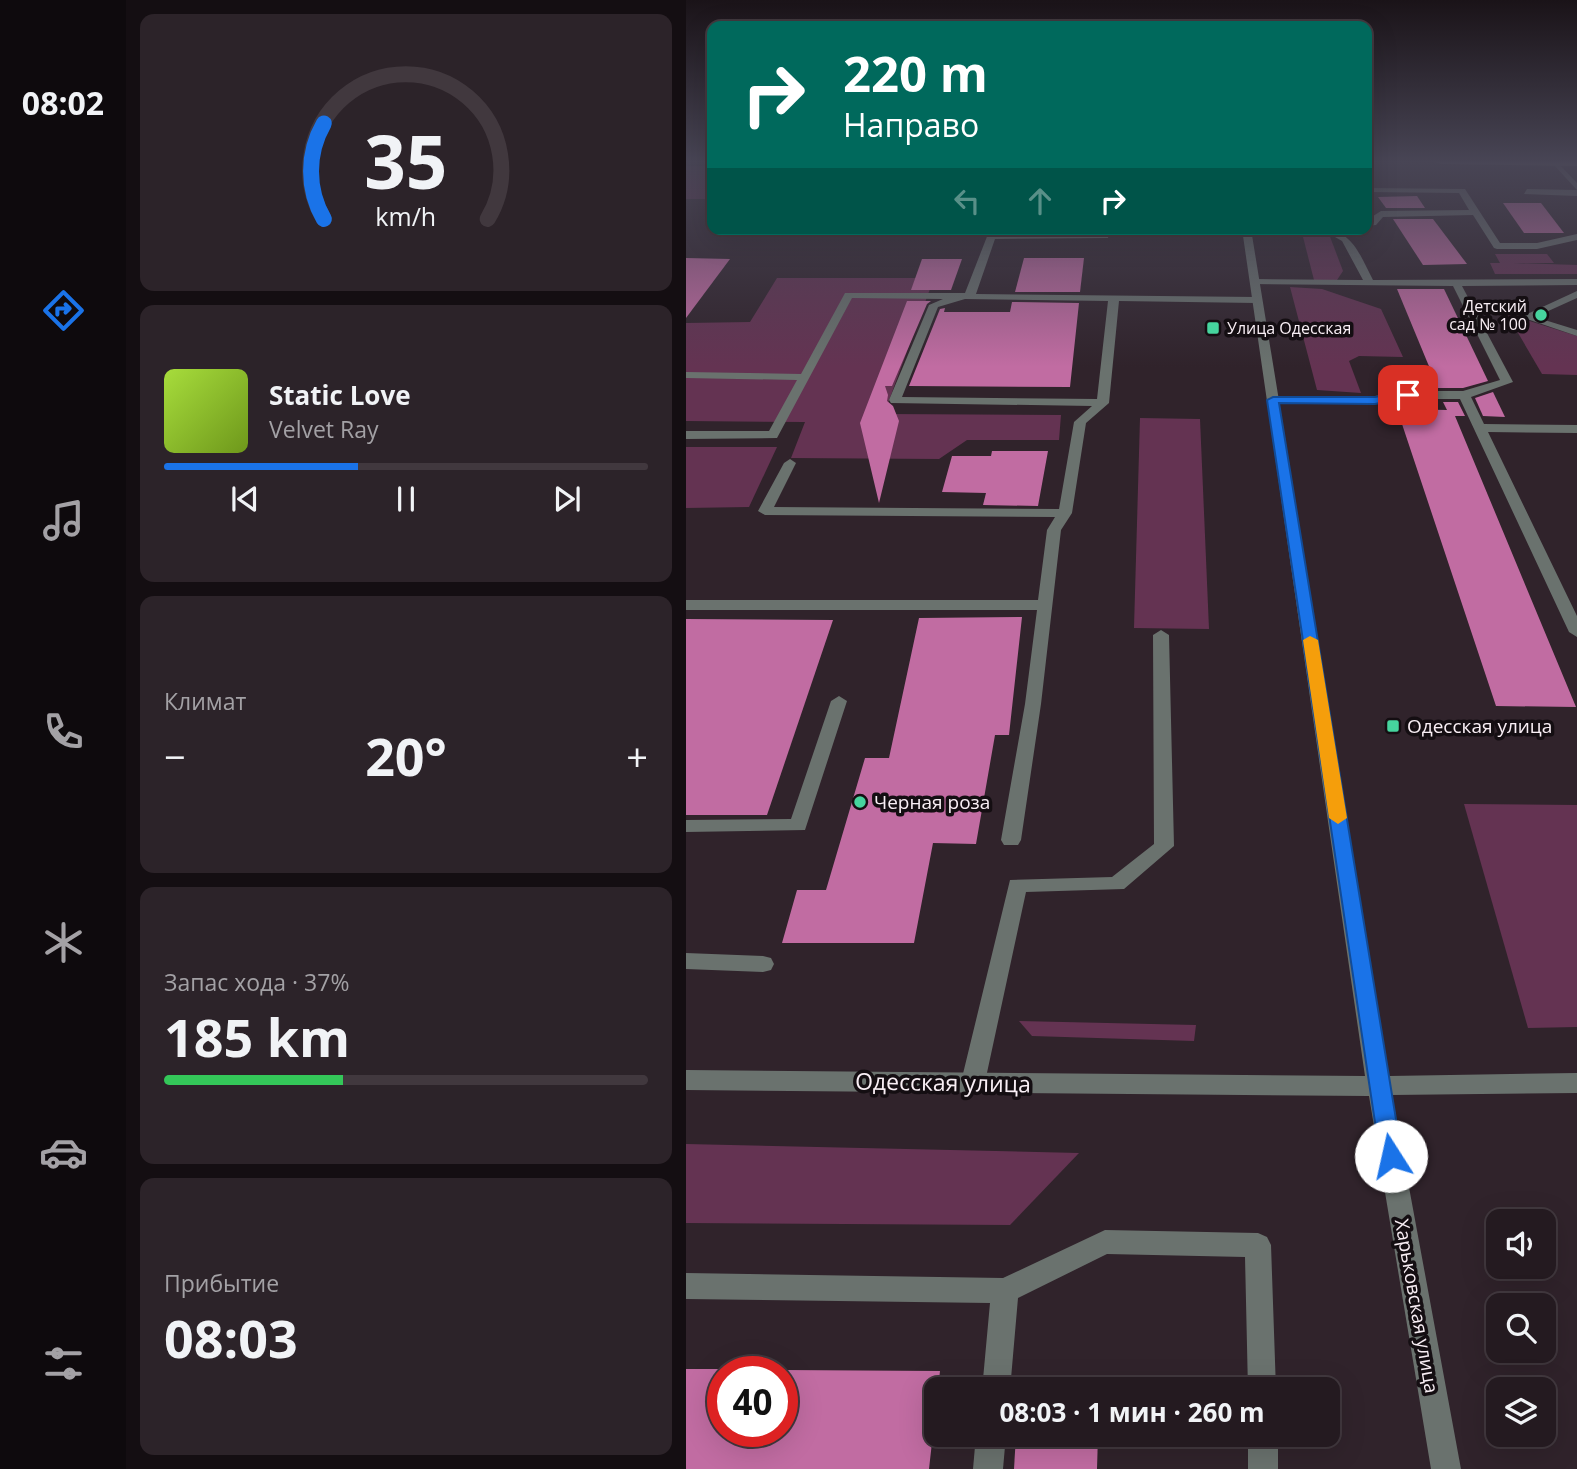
<!DOCTYPE html>
<html lang="ru">
<meta charset="utf-8">
<style>
body{margin:0;font-family:"Open Sans",sans-serif;background:#2c2329;color:#f1f3f6;height:100vh;display:flex;flex-direction:column;font-size:26px;white-space:nowrap}
*{box-sizing:border-box;margin:0}
p{font-size:23px;color:#a3a1a5}
.icon{flex:none;width:38px;height:38px;fill:none;stroke:currentColor;stroke-width:2;stroke-linecap:round;stroke-linejoin:round}
.map{position:relative;flex:1;overflow:hidden}
.sheet{display:flex;flex-direction:column;gap:14px;padding:14px;background:#140e12;width:560px}
.sheet>*{flex:none}
.banner{position:absolute;left:21px;top:21px;width:665px;height:214px;border-radius:14px;box-shadow:0 7px 28px #0002,0 0 0 2px #41383e;background:#00695c;color:#fff;overflow:hidden}
.buttons{position:absolute;left:800px;top:1209px;display:grid;gap:14px}
.buttons a{display:grid;place-items:center;width:70px;height:70px;border-radius:14px;background:#241a20;box-shadow:0 7px 28px #0002,0 0 0 2px #41383e;font-size:35px}
.speed{position:absolute;left:21px;top:1356px;display:flex;gap:14px;font-size:35px;font-weight:700;text-align:center}
.speed>*{display:grid;place-content:center;width:91px;height:91px;border-radius:50%;background:#241a20;box-shadow:0 7px 28px #0002,0 0 0 2px #41383e;line-height:1}
.speed .limit{border:10px solid #d22;background:#fff;color:#111}
.pin{position:absolute;display:grid;place-items:center;width:60px;height:60px;color:#fff;margin:-30px;border-radius:14px;box-shadow:0 4px 10px #0006}
.me{position:absolute;width:77px;margin:-38px;rotate:350deg;stroke-linejoin:round;filter:drop-shadow(0 0 5px #0008)}
.turn{display:flex;align-items:center;gap:24px;height:147px;padding:0 21px;font-size:32px}
.turn .icon{width:91px;height:91px;stroke-width:2.5}
.turn b{display:block;font-size:49px;line-height:60px}
.lanes{display:flex;align-items:center;height:66px;padding:0 21px;background:#0003;justify-content:center;gap:35px;direction:ltr}
.lanes .off{opacity:.35}
.big{font-size:52px;font-weight:700;line-height:1.1}
.sheet .card{flex:1;display:flex;flex-direction:column;justify-content:center;gap:10px;min-width:0;padding:0 24px;border-radius:14px;background:#2c2329}
.sheet .dial{align-items:center;gap:0}
.dial svg{height:182px;overflow:visible;fill:none;stroke:#41383e;stroke-width:7;stroke-linecap:round;text-anchor:middle}
.dial text{fill:#f1f3f6;stroke:none}
.song{display:flex;align-items:center;gap:21px}
.cover{width:84px;height:84px;border-radius:10px;background:linear-gradient(135deg,hsl(80 70% 55%),hsl(80 70% 35%))}
.played{height:7px;border-radius:4px;background:linear-gradient(90deg,#1a73e8 40%,#41383e 40%)}
.keys{display:flex;justify-content:space-around;direction:ltr}
.heat{display:flex;justify-content:space-between;align-items:center;font-size:38px;direction:ltr}
.charge{height:10px;border-radius:5px;background:linear-gradient(90deg,#34c759 37%,#41383e 0)}
.trip{position:absolute;left:238px;top:1377px;width:416px;height:70px;border-radius:14px;background:#241a20;box-shadow:0 7px 28px #0002,0 0 0 2px #41383e;font-weight:700;line-height:70px;text-align:center}
main{display:flex;flex:1;min-height:0}
.tabs{display:flex;flex-direction:column;width:126px;justify-content:space-around;align-items:center;background:#0e0a0d;color:#a3a1a5}
.tabs .icon{width:49px;height:49px}
.tabs .current{color:#1a73e8}
.tabs b{font-size:32px;color:#f1f3f6}
.map>svg:first-child{display:block}
</style>
<main>
<nav class="tabs">
<b>08:02</b>
<svg class="icon current" aria-label="directions" viewBox="0 0 24 24"><path d="M12 3l9 9-9 9-9-9zM9 14v-3h6M13 9l2 2-2 2"/></svg>
<svg class="icon" aria-label="music" viewBox="0 0 24 24"><path d="M9 18V5l10-2v13"/><circle cx="6" cy="18" r="3"/><circle cx="16" cy="16" r="3"/></svg>
<svg class="icon" aria-label="phone" viewBox="0 0 24 24"><path d="M5 4h4l2 5-3 2q2 4 5 5l2-3 5 2v4C11 20 4 13 5 4z"/></svg>
<svg class="icon" aria-label="climate" viewBox="0 0 24 24"><path d="M12 3v18M4 7l16 10M4 17L20 7"/></svg>
<svg class="icon" aria-label="car" viewBox="0 0 24 24"><path d="M5 17H2v-5l4-1 3-4h7l3 4 3 1v5h-3M9 17h6M6 11h13"/><circle cx="7" cy="17" r="2"/><circle cx="17" cy="17" r="2"/></svg>
<svg class="icon" aria-label="filters" viewBox="0 0 24 24"><path d="M4 7h16M4 17h16"/><circle cx="9" cy="7" r="2"/><circle cx="15" cy="17" r="2"/></svg>
</nav>
<section class="sheet">
<div class="card dial"><svg viewBox="0 0 100 80">
<path d="M14 69A42 42 0 1 1 86 69"/>
<path d="M14 69A42 42 0 0 1 14 27" stroke="#1a73e8"/>
<text x="50" y="56" font-size="32" font-weight="700">35</text>
<text x="50" y="72" font-size="11">km/h</text>
</svg></div>
<div class="card">
<div class="song"><i class="cover"></i><div><b>Static Love</b><p>Velvet Ray</p></div></div>
<div class="played"></div>
<div class="keys"><svg class="icon" aria-label="previous" viewBox="0 0 24 24"><path d="M18 5L8 12l10 7zM5 5v14"/></svg><svg class="icon" aria-label="pause" viewBox="0 0 24 24"><path d="M8 5v14M16 5v14"/></svg><svg class="icon" aria-label="next" viewBox="0 0 24 24"><path d="M6 5l10 7-10 7zM19 5v14"/></svg></div>
</div>
<div class="card"><p>Климат</p>
<div class="heat"><a>−</a><b class="big">20°</b><a>+</a></div>
</div>
<div class="card"><p>Запас хода · 37%</p><b class="big">185 km</b><div class="charge"></div></div>
<div class="card"><p>Прибытие</p><b class="big">08:03</b></div>
</section>
<div class="map">
<svg width="891" height="1469" viewBox="0 0 891 1469">
<rect width="100%" height="100%" fill="#30232b"/>
<g fill="#643352">
<rect x="0" y="166" width="26" height="33"/>
<polygon points="616,233 643,234 657,271 651,280 628,280"/>
<polygon points="809,254 861,254 868,263 827,263 891,265 891,274 809,274 804,263 814,263"/>
<polygon points="91,278 248,278 198,414 375,415 373,440 281,440 253,459 105,458 119,422 0,421 0,323 64,322"/>
<polygon points="604,287 636,289 695,309 717,357 673,356 663,361 675,393 631,390"/>
<polygon points="821,314 891,336 891,375 856,374"/>
<polygon points="454,418 514,419 523,629 448,628"/>
<polygon points="0,447 91,447 63,507 0,508"/>
<polygon points="778,804 891,805 891,1027 842,1028"/>
<polygon points="333,1021 510,1025 508,1041 346,1036"/>
<polygon points="0,1144 393,1153 324,1225 0,1223"/>
</g>
<g fill="#c16ca2">
<polygon points="731,196 739,208 700,208 692,197"/>
<polygon points="817,203 855,203 878,233 838,233"/>
<polygon points="707,219 747,219 781,264 737,265"/>
<polygon points="0,258 44,259 0,318"/>
<polygon points="338,258 398,258 394,292 329,292"/>
<polygon points="236,259 276,259 265,290 225,290"/>
<polygon points="711,289 758,289 802,381 777,388 752,388"/>
<polygon points="221,301 245,301 241,304 206,386 199,386 202,395 201,401 207,406 213,421 193,503 174,423"/>
<polygon points="326,302 393,303 384,387 223,386 254,309 259,308 258,312 324,312"/>
<polygon points="807,392 819,417 797,416 789,398"/>
<polygon points="757,402 772,402 779,416 769,416 890,707 810,706 711,409 761,410"/>
<polygon points="306,451 362,451 352,506 297,505 300,493 256,492 266,456 305,456"/>
<polygon points="336,617 323,735 309,735 290,844 247,843 228,943 96,943 111,890 140,890 179,758 203,758 233,618"/>
<polygon points="0,619 147,620 81,815 0,815"/>
<polygon points="0,1369 37,1369 37,1432 96,1432 96,1370 254,1371 243,1469 0,1469"/>
<polygon points="330,1435 412,1435 411,1469 328,1469"/>
</g>
<g fill="none" stroke-linecap="round" stroke-linejoin="round">
<g fill="#6a726e" fill-rule="evenodd">
<polygon points="871,162 891,183 891,196 838,194 841,189 891,190 867,164"/>
<polygon points="681,188 779,189 814,243 851,243 891,234 891,240 851,249 811,249 808,248 787,215 697,217 690,225 681,226 681,220 695,211 783,210 773,193 681,192"/>
<path d="M415 229H423L422 238 309 239 290 294 570 297 575 300 570 303 433 301 423 403 400 423 386 513 375 530 355 704 335 840 332 845H318L315 840 339 704 351 610H0V600H352L361 530 369 517 79 515 72 511 98 463 104 459 110 463 88 507 373 509 388 422 406 406 205 403 203 400 243 305 257 299 166 298 91 438 0 439V431H83L111 380 0 378V372L115 374 159 293H279L302 234 414 233ZM279 299 422 301 411 399 216 397 252 307Z"/>
<path d="M635 229C666 229 674 255 687 280L891 279V285L776 286 827 382 785 397 798 424 891 425V433L802 432 891 616V637L883 632 774 399H722L689 404H587L581 400 587 396H689L722 391H777L814 380 767 286 565 284V280L568 279 677 280 656 241Z"/>
<polygon points="891,291 891,298 849,317 891,330 891,336 835,317"/>
<polygon points="475,630 483,635 488,846 438,889 340,892 299,1082 295,1089 287,1092 279,1089 275,1082 324,880 426,877 468,844 467,635"/>
<polygon points="153,696 161,701 119,830 0,832 0,820 105,819 145,701"/>
<polygon points="0,953 77,956 85,958 88,964 85,970 77,972 0,969"/>
<polygon points="419,1230 572,1233 581,1237 585,1245 590,1390 562,1390 559,1257 421,1254 332,1298 324,1390 296,1390 304,1303 0,1299 0,1273 317,1278"/>
<polygon points="290,1435 320,1435 317,1469 287,1469"/>
<rect x="562" y="1435" width="30" height="34"/>
</g>
<polygon fill="#6a726e" fill-rule="evenodd" points="556,229 565,229 703,1076 891,1073 891,1093 706,1095 775,1469 745,1469 683,1096 0,1090 0,1070 679,1076"/>
<polygon fill="#909d96" fill-rule="evenodd" points="750,162 891,162 891,166 754,164"/>
</g>
<linearGradient id="sky" x2="0" y2="1"><stop stop-color="#1a1318"/><stop offset="0.44" stop-color="#484555"/><stop offset="1" stop-color="#484555" stop-opacity="0"/></linearGradient>
<rect width="891" height="367" fill="url(#sky)"/>
<polygon fill="#1a73e8" stroke="#114b97" stroke-width="2" points="722,391 725,392 725,397 689,404 593,403 716,1156 713,1162 705,1165 697,1162 694,1156 581,400 587,397 689,397"/>
<polygon fill="#f59e0b" points="624,636 632,640 661,818 652,824 643,818 617,640"/>
<g fill="#46d49e" stroke="#140e12" stroke-width="2.5">
<circle cx="855" cy="315" r="7"/>
<rect x="520" y="321" width="14" height="14" rx="3.5"/>
<rect x="700" y="719" width="14" height="14" rx="3.5"/>
<circle cx="174" cy="802" r="7"/>
</g>
<g text-anchor="middle" dominant-baseline="central" stroke-width="7" stroke-linejoin="round" paint-order="stroke">
<g font-size="16" fill="#f9eff5" stroke="#140e12" text-anchor="end">
<text x="841" y="306">Детский<tspan x="841" dy="18">сад № 100</tspan></text>
<text x="541" y="328" text-anchor="start">Улица Одесская</text>
</g>
<g font-size="19" fill="#f9eff5" stroke="#140e12" text-anchor="start">
<text x="721" y="726">Одесская улица</text>
<text x="188" y="802">Черная роза</text>
</g>
<g font-size="19" fill="#f9eff5" stroke="#140e12">
<text transform="translate(731 1306) rotate(80)">Харьковская улица</text>
</g>
<g font-size="23" fill="#f9eff5" stroke="#140e12">
<text transform="translate(257 1082) rotate(1)">Одесская улица</text>
</g>
</g>
</svg>
<div class="buttons">
<a><svg class="icon" aria-label="sound" viewBox="0 0 24 24"><path d="M4 9h4l5-4v14l-5-4H4zM17 9q2 3 0 6"/></svg></a>
<a><svg class="icon" aria-label="search" viewBox="0 0 24 24"><circle cx="10" cy="10" r="6"/><path d="M15 15l6 6"/></svg></a>
<a><svg class="icon" aria-label="layers" viewBox="0 0 24 24"><path d="M12 4l9 5-9 5-9-5zM3 14l9 5 9-5"/></svg></a>
</div>
<div class="speed"><div class="limit">40</div></div>
<div class="pin" style="left:722px;top:395px;background:#d93025"><svg class="icon" aria-label="arrive" viewBox="0 0 24 24"><path d="M6 21V4h12l-3 4 3 4H6"/></svg></div>
<svg class="me" style="left:705px;top:1156px" viewBox="-20 -20 40 40"><circle r="19" fill="#fff"/><path d="M0-13L10 11 0 6-10 11z" fill="#1a73e8"/></svg>
<div class="trip">08:03 · 1 мин · 260 m</div>
<div class="banner">
<div class="turn"><svg class="icon" aria-label="right" viewBox="0 0 24 24"><path d="M7 20v-9h11M14 6l5 5-5 5"/></svg><div><b>220 m</b>Направо</div></div>
<div class="lanes"><svg class="icon off" aria-label="left" viewBox="0 0 24 24"><path d="M17 20v-9H6M10 6l-5 5 5 5"/></svg><svg class="icon off" aria-label="ahead" viewBox="0 0 24 24"><path d="M12 20V5M6 11l6-6 6 6"/></svg><svg class="icon" aria-label="right" viewBox="0 0 24 24"><path d="M7 20v-9h11M14 6l5 5-5 5"/></svg></div>
</div>
</div>
</main>
